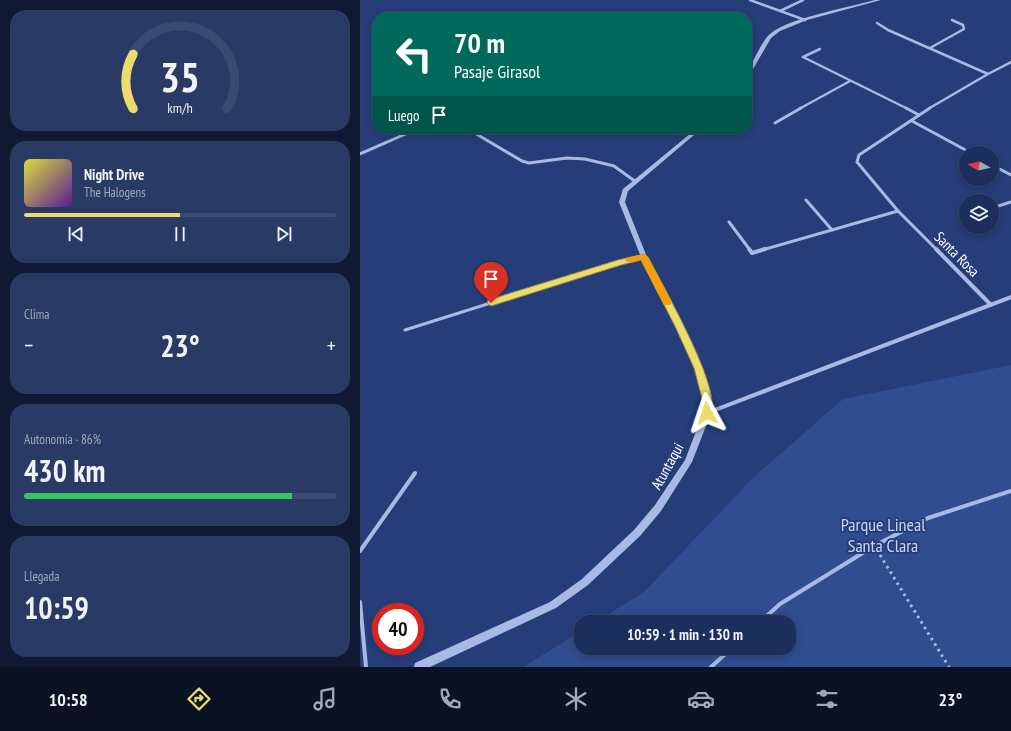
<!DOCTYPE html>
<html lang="es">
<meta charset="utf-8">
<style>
body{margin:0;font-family:"PT Sans Narrow",sans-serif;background:#293a64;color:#f1f3f6;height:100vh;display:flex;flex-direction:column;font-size:15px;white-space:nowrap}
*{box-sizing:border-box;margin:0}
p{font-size:13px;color:#a0a8bb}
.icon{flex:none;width:22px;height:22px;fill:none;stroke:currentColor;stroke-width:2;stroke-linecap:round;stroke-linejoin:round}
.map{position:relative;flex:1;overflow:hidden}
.drawer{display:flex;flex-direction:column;gap:10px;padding:10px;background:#0f1932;width:360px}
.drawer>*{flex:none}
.guide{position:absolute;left:12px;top:12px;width:380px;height:122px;border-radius:16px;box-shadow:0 2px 10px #0003,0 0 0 1px #3a4a71;background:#00695c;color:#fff;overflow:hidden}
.needle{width:26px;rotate:278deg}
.buttons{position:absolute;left:599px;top:146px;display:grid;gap:8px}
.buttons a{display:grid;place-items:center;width:40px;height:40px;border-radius:50%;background:#1c2e5b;box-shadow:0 2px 10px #0003,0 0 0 1px #3a4a71;font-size:20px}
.speed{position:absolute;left:12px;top:603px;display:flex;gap:8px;font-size:20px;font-weight:700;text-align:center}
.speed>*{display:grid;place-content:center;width:52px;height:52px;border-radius:50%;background:#1c2e5b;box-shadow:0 2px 10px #0003,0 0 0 1px #3a4a71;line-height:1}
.speed .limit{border:6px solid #d22;background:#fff;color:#111}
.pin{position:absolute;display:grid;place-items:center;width:34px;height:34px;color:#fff;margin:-41px -17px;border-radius:50% 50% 50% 0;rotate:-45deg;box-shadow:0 0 4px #0007}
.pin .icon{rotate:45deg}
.me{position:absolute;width:44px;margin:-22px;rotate:355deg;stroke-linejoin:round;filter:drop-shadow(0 0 3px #0008)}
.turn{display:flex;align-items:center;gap:14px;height:84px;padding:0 16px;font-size:18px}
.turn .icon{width:52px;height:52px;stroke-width:2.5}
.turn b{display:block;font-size:28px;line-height:34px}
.then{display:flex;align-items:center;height:38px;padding:0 16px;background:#0003;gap:8px;font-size:15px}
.big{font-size:30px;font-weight:700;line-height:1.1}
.drawer .widget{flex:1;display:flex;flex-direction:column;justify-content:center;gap:6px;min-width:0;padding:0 14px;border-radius:16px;background:#293a64}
.drawer .dial{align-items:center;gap:0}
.dial svg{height:104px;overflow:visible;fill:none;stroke:#3a4a71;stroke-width:7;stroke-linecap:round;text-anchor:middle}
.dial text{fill:#f1f3f6;stroke:none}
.song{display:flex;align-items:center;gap:12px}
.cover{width:48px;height:48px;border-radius:6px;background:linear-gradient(135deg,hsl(60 70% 55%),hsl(270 70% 35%))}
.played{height:4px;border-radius:2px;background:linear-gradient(90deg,#ecdb6d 50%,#3a4a71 50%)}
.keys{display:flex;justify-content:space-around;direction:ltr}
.heat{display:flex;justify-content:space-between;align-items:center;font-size:22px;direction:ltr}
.charge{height:6px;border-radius:3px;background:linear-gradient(90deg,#34c759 86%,#3a4a71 0)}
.trip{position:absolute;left:214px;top:615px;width:222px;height:40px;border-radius:16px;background:#1c2e5b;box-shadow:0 2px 10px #0003,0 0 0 1px #3a4a71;font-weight:700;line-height:40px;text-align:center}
.tab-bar{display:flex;height:64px;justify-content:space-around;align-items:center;background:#0b1224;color:#a0a8bb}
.tab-bar .icon{width:28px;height:28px}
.tab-bar .on{color:#ecdb6d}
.tab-bar b{font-size:18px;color:#f1f3f6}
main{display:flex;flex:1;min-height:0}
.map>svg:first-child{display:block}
</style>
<main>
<section class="drawer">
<div class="widget dial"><svg viewBox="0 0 100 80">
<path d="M14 69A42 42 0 1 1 86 69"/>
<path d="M14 69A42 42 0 0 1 14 27" stroke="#ecdb6d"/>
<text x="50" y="56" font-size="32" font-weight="700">35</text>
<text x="50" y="72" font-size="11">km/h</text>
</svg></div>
<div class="widget">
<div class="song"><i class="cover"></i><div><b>Night Drive</b><p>The Halogens</p></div></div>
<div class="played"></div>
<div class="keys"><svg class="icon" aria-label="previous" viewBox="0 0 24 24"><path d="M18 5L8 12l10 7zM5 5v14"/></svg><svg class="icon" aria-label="pause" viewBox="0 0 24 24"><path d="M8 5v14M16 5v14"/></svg><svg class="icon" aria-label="next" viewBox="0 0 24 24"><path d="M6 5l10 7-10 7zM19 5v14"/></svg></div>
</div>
<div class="widget"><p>Clima</p>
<div class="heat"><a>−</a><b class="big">23°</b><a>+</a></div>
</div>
<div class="widget"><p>Autonomía · 86%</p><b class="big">430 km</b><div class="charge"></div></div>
<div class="widget"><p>Llegada</p><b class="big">10:59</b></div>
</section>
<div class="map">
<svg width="651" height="667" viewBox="0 0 651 667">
<rect width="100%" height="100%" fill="#253d79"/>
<polygon fill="#304d90" points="651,365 651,667 163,667 221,631 221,648 429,648 429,622 236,622 284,592 393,478 483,399"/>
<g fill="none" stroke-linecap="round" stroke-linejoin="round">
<polyline stroke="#a8bae3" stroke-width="3" stroke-dasharray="2.5 4" stroke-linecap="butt" points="520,555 589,667"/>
<polyline stroke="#a8bae3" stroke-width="3" points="45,330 261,262 284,257"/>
<g stroke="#a8bae3" stroke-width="4">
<polyline points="0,551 55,473"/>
<polyline points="0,602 6,667"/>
<polyline points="400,622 420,604 514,546 568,518 651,491"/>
<polyline points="351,667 372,648"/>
</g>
<g stroke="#a8bae3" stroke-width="2.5">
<polyline points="390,0 445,20"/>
<polyline points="420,11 443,0"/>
<polyline points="517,23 528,30 628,74 568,109"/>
<polyline points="570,48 604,29 603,25 592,20"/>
<polyline points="443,57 548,109"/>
<polyline points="443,57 460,49"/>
<polyline points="628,74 651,62"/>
<polyline points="439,109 490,81"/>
</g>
<g stroke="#a8bae3" stroke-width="3">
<polyline points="546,108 559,115"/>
<polyline points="570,108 499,155 497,162 538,211 577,250"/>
<polyline points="552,121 611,153"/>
<polyline points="415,123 441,108"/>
<polyline points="108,129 162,161 169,163 207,158 225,159 254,166 276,182"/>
<polyline points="0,154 57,129"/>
<polyline points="632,165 651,175"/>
<polyline points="446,200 472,230"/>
<polyline points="632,208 651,202"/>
<polyline points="369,222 390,250"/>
<polyline points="402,250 538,211"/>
</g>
<g stroke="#a8bae3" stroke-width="4">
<polyline points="389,249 392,253 405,249"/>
<polyline points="576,249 631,305"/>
<polyline points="347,413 651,297"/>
</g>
<g fill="#a8bae3" fill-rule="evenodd">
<path d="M515 0H521L447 20 420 31 411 38 389 76 387 77V72C393 62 400 46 407 37 421 19 491 7 515 0Z"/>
<polygon points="336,129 341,129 268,191 265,202 287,257 343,368 352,402 351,413 332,462 301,511 280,536 228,585 196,608 70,667 54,667 55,663 190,602 222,579 274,530 295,505 325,460 343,413 344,402 335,368 281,257 259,202 263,189"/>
</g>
</g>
<path fill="#ecdb6d" stroke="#998e47" d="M284 254 288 257C302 285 363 389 351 416L347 417 344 416 342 413 343 402 334 368 315 326 281 260 261 265 131 306 127 303 128 300 258 260Z"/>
<polygon fill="#f59e0b" points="284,254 288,257 312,302 310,305 304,305 281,260 269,263 265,260 266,258"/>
<g text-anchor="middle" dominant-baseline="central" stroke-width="4" stroke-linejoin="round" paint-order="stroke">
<g font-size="15" fill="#fff" stroke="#253d79">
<text transform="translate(597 254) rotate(45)">Santa Rosa</text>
<text transform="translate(307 466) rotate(-61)">Atuntaqui</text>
</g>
<g font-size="18" fill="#cad7f3" stroke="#253d79">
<text x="523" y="524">Parque Lineal<tspan x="523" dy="21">Santa Clara</tspan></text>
</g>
</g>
</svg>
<div class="buttons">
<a><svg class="needle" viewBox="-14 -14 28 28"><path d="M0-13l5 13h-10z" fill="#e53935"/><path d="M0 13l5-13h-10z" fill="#a0a8bb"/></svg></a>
<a><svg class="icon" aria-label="layers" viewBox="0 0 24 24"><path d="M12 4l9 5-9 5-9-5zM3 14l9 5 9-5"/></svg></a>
</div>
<div class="speed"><div class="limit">40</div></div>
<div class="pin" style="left:131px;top:303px;background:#d93025"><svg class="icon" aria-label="arrive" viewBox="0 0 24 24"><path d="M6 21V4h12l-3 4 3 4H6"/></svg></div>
<svg class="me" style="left:347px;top:413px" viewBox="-20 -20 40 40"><path d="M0-17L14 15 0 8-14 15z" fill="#ecdb6d" stroke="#fff" stroke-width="4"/></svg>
<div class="trip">10:59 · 1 min · 130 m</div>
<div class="guide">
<div class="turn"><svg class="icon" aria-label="left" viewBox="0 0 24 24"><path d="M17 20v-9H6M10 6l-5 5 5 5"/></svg><div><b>70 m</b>Pasaje Girasol</div></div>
<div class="then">Luego<svg class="icon" aria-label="arrive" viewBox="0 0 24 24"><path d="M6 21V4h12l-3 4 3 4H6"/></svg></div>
</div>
</div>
</main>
<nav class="tab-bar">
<b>10:58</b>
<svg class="icon on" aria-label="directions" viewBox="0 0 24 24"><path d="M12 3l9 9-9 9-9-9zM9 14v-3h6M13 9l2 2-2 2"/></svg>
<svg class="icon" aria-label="music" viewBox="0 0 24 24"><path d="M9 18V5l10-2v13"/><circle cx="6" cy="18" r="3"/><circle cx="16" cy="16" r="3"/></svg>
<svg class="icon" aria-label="phone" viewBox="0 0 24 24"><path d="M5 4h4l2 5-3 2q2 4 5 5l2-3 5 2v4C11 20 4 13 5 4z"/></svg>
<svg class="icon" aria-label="climate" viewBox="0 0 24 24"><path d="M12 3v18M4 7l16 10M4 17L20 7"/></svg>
<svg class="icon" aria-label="car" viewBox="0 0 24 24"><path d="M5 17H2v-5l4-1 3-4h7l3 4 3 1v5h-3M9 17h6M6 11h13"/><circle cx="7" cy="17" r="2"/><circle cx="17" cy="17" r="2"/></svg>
<svg class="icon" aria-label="filters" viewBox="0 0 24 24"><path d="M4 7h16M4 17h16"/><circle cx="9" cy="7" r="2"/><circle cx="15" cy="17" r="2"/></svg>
<b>23°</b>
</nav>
